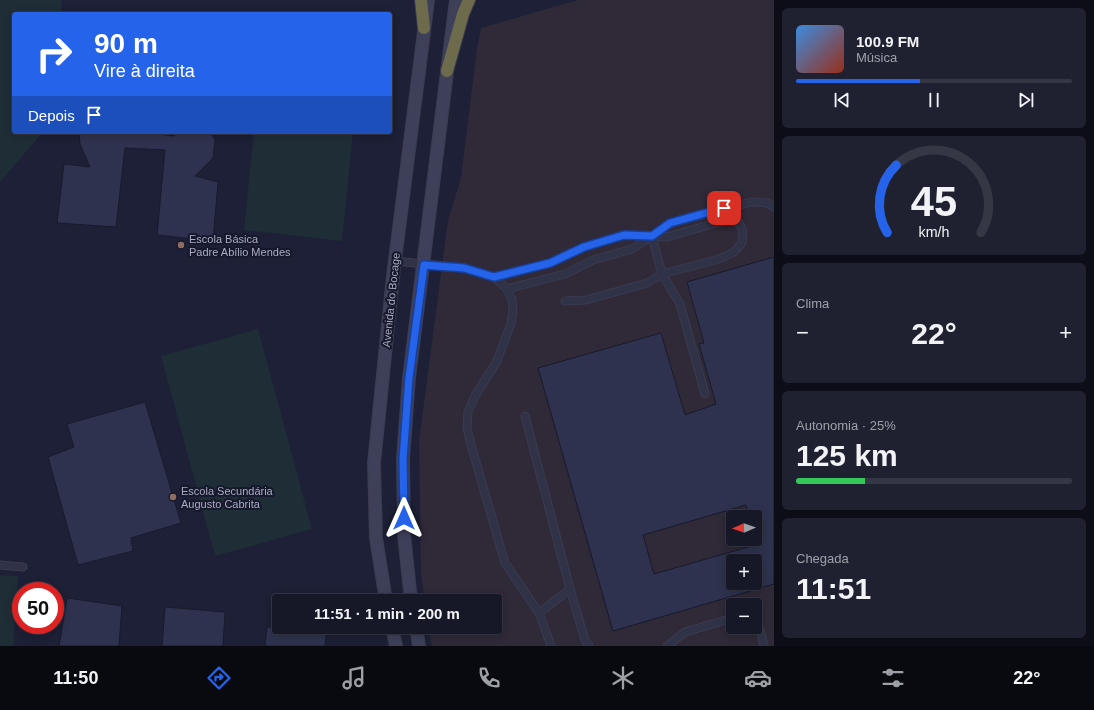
<!DOCTYPE html>
<html lang="pt">
<meta charset="utf-8">
<style>
body{margin:0;font-family:Helvetica,sans-serif;background:#1f2130;color:#f1f3f6;height:100vh;display:flex;flex-direction:column;font-size:15px;white-space:nowrap}
*{box-sizing:border-box;margin:0}
p{font-size:13px;color:#9ea0a8}
.icon{flex:none;width:22px;height:22px;fill:none;stroke:currentColor;stroke-width:2;stroke-linecap:round;stroke-linejoin:round}
.map{position:relative;flex:1;overflow:hidden}
.side{display:flex;flex-direction:column;gap:8px;padding:8px;background:#0c0d16;width:320px}
.side>*{flex:none}
.banner{position:absolute;left:12px;top:12px;width:380px;height:122px;border-radius:4px;box-shadow:0 2px 10px #0003,0 0 0 1px #353745;background:#2563eb;color:#fff;overflow:hidden}
.needle{width:26px;rotate:268deg}
.controls{position:absolute;left:726px;top:510px;display:grid;gap:8px}
.controls a{display:grid;place-items:center;width:36px;height:36px;border-radius:4px;background:#161828;box-shadow:0 2px 10px #0003,0 0 0 1px #353745;font-size:20px}
.speed{position:absolute;left:12px;top:582px;display:flex;gap:8px;font-size:20px;font-weight:700;text-align:center}
.speed>*{display:grid;place-content:center;width:52px;height:52px;border-radius:50%;background:#161828;box-shadow:0 2px 10px #0003,0 0 0 1px #353745;line-height:1}
.speed .limit{border:6px solid #d22;background:#fff;color:#111}
.pin{position:absolute;display:grid;place-items:center;width:34px;height:34px;color:#fff;margin:-17px;border-radius:8px;box-shadow:0 2px 6px #0006}
.me{position:absolute;width:44px;margin:-22px;rotate:0deg;stroke-linejoin:round;filter:drop-shadow(0 0 3px #0008)}
.turn{display:flex;align-items:center;gap:14px;height:84px;padding:0 16px;font-size:18px}
.turn .icon{width:52px;height:52px;stroke-width:2.5}
.turn b{display:block;font-size:28px;line-height:34px}
.then{display:flex;align-items:center;height:38px;padding:0 16px;background:#0003;gap:8px;font-size:15px}
.big{font-size:30px;font-weight:800;line-height:1.1}
.side .tile{flex:1;display:flex;flex-direction:column;justify-content:center;gap:6px;min-width:0;padding:0 14px;border-radius:6px;background:#1f2130}
.side .dial{align-items:center;gap:0}
.dial svg{height:104px;overflow:visible;fill:none;stroke:#353745;stroke-width:7;stroke-linecap:round;text-anchor:middle}
.dial text{fill:#f1f3f6;stroke:none}
.song{display:flex;align-items:center;gap:12px}
.cover{width:48px;height:48px;border-radius:6px;background:linear-gradient(135deg,hsl(210 70% 55%),hsl(10 70% 35%))}
.played{height:4px;border-radius:2px;background:linear-gradient(90deg,#2563eb 45%,#353745 45%)}
.keys{display:flex;justify-content:space-around;direction:ltr}
.heat{display:flex;justify-content:space-between;align-items:center;font-size:22px;direction:ltr}
.charge{height:6px;border-radius:3px;background:linear-gradient(90deg,#34c759 25%,#353745 0)}
.trip{position:absolute;left:272px;top:594px;width:230px;height:40px;border-radius:4px;background:#161828;box-shadow:0 2px 10px #0003,0 0 0 1px #353745;font-weight:800;line-height:40px;text-align:center}
.tab-bar{display:flex;height:64px;justify-content:space-around;align-items:center;background:#090a10;color:#9ea0a8}
.tab-bar .icon{width:28px;height:28px}
.tab-bar .on{color:#2563eb}
.tab-bar b{font-size:18px;color:#f1f3f6}
main{display:flex;flex:1;min-height:0}
.map>svg:first-child{display:block}
</style>
<main>
<div class="map">
<svg width="774" height="646" viewBox="0 0 774 646">
<rect width="100%" height="100%" fill="#1d2036"/>
<path fill="#2f2938" fill-rule="evenodd" d="M578 0H774V646H432L428 627H495V601H425L421 575 419 441 448 220 461 178 477 47 481 28ZM733 517H755V539H733ZM733 561H755V583H733ZM733 605H755V627H733Z"/>
<g fill="#1f2d37">
<polygon points="0,0 62,0 61,14 14,14 14,132 43,132 0,182"/>
<polygon points="254,132 353,132 342,241 244,230"/>
<polygon points="258,329 312,529 215,556 161,356"/>
<polygon points="0,575 18,576 13,646 0,646"/>
</g>
<g fill="#2e324e" stroke="#181a2d" fill-rule="evenodd">
<polygon points="79,132 139,132 174,136 178,132 210,132 215,140 213,158 195,176 218,182 213,241 157,235 165,150 125,148 116,227 57,223 64,164 90,167 80,144"/>
<path d="M774 257V584L613 631 538 368 661 333 685 415 716 404 699 344 704 343 687 282ZM746 505 749 517H755V545L654 574 643 535ZM733 561H755V583H733Z"/>
<polygon points="145,402 181,523 131,538 133,551 78,565 48,457 74,447 67,424"/>
<polygon points="67,598 122,606 119,646 59,646"/>
<polygon points="165,607 225,612 223,646 162,646"/>
<polygon points="267,627 327,627 325,646 265,646"/>
</g>
<g fill="none" stroke-linecap="round" stroke-linejoin="round">
<defs>
<g id="lane">
<polyline points="652,236 662,274 680,304 705,394"/>
<polyline points="395,261 464,268 494,277 507,289 512,299 513,311 511,323 497,361 475,396 468,412 467,428 471,445 505,563 539,613 551,646"/>
<polyline points="494,277 550,263 584,247 623,235 667,237 730,219 739,223 743,231 742,243 734,252 719,259 662,274 647,283 586,300 565,301"/>
<polyline points="507,289 565,274 593,260 632,249 671,223 751,202 767,203 774,207"/>
<polyline points="525,416 570,589 539,613"/>
<polyline points="0,565 23,567"/>
<polyline points="570,589 585,640 589,646"/>
<polyline points="755,622 760,629 764,646"/>
<polyline points="667,646 685,632 733,618"/>
</g>
<g id="secondary">
<polyline points="386,601 376,538 374,463 393,276 428,0"/>
<polyline points="411,601 404,534 403,459 409,378 456,0"/>
<polyline points="392,627 396,646"/>
<polyline points="416,627 419,646"/>
</g>
<g id="highway">
<polyline points="421,0 424,28"/>
<polyline points="447,71 463,14 469,0"/>
</g>
</defs>
<use href="#lane" stroke="#3a3b50" stroke-width="9"/>
<use href="#secondary" stroke="#3a3b50" stroke-width="14"/>
<use href="#highway" stroke="#383a4e" stroke-width="14"/>
<use href="#lane" stroke="#303247" stroke-width="7"/>
<use href="#secondary" stroke="#3e405a" stroke-width="12"/>
<use href="#highway" stroke="#6e6b4d" stroke-width="12"/>
</g>
<g fill="none" stroke-linecap="round" stroke-linejoin="round">
<defs>
<polyline id="route" points="404,518 403,459 409,378 424,265 464,268 494,277 550,263 584,247 624,235 652,236 670,223 724,208"/>
</defs>
<use href="#route" stroke="#184099" stroke-width="10"/>
<use href="#route" stroke="#2563eb" stroke-width="7"/>
</g>
<g fill="#8d6e63" stroke="#16182b" stroke-width="1.5">
<circle cx="181" cy="245" r="4"/>
<circle cx="173" cy="497" r="4"/>
</g>
<g text-anchor="middle" dominant-baseline="central" stroke-width="4" stroke-linejoin="round" paint-order="stroke">
<g font-size="11" fill="#aaabc5" stroke="#16182b" text-anchor="start">
<text x="189" y="239">Escola Básica<tspan x="189" dy="13">Padre Abílio Mendes</tspan></text>
<text x="181" y="491">Escola Secundária<tspan x="181" dy="13">Augusto Cabrita</tspan></text>
</g>
<g font-size="11" fill="#aaabc5" stroke="#16182b">
<text transform="translate(391 300) rotate(-84)">Avenida do Bocage</text>
</g>
</g>
</svg>
<div class="controls">
<a><svg class="needle" viewBox="-14 -14 28 28"><path d="M0-13l5 13h-10z" fill="#e53935"/><path d="M0 13l5-13h-10z" fill="#9ea0a8"/></svg></a>
<a>+</a>
<a>−</a>
</div>
<div class="speed"><div class="limit">50</div></div>
<div class="pin" style="left:724px;top:208px;background:#d93025"><svg class="icon" aria-label="arrive" viewBox="0 0 24 24"><path d="M6 21V4h12l-3 4 3 4H6"/></svg></div>
<svg class="me" style="left:404px;top:518px" viewBox="-20 -20 40 40"><path d="M0-17L14 15 0 8-14 15z" fill="#2563eb" stroke="#fff" stroke-width="4"/></svg>
<div class="trip">11:51 · 1 min · 200 m</div>
<div class="banner">
<div class="turn"><svg class="icon" aria-label="right" viewBox="0 0 24 24"><path d="M7 20v-9h11M14 6l5 5-5 5"/></svg><div><b>90 m</b>Vire à direita</div></div>
<div class="then">Depois<svg class="icon" aria-label="arrive" viewBox="0 0 24 24"><path d="M6 21V4h12l-3 4 3 4H6"/></svg></div>
</div>
</div>
<section class="side">
<div class="tile">
<div class="song"><i class="cover"></i><div><b>100.9 FM</b><p>Música</p></div></div>
<div class="played"></div>
<div class="keys"><svg class="icon" aria-label="previous" viewBox="0 0 24 24"><path d="M18 5L8 12l10 7zM5 5v14"/></svg><svg class="icon" aria-label="pause" viewBox="0 0 24 24"><path d="M8 5v14M16 5v14"/></svg><svg class="icon" aria-label="next" viewBox="0 0 24 24"><path d="M6 5l10 7-10 7zM19 5v14"/></svg></div>
</div>
<div class="tile dial"><svg viewBox="0 0 100 80">
<path d="M14 69A42 42 0 1 1 86 69"/>
<path d="M14 69A42 42 0 0 1 21 17" stroke="#2563eb"/>
<text x="50" y="56" font-size="32" font-weight="700">45</text>
<text x="50" y="72" font-size="11">km/h</text>
</svg></div>
<div class="tile"><p>Clima</p>
<div class="heat"><a>−</a><b class="big">22°</b><a>+</a></div>
</div>
<div class="tile"><p>Autonomia · 25%</p><b class="big">125 km</b><div class="charge"></div></div>
<div class="tile"><p>Chegada</p><b class="big">11:51</b></div>
</section>
</main>
<nav class="tab-bar">
<b>11:50</b>
<svg class="icon on" aria-label="directions" viewBox="0 0 24 24"><path d="M12 3l9 9-9 9-9-9zM9 14v-3h6M13 9l2 2-2 2"/></svg>
<svg class="icon" aria-label="music" viewBox="0 0 24 24"><path d="M9 18V5l10-2v13"/><circle cx="6" cy="18" r="3"/><circle cx="16" cy="16" r="3"/></svg>
<svg class="icon" aria-label="phone" viewBox="0 0 24 24"><path d="M5 4h4l2 5-3 2q2 4 5 5l2-3 5 2v4C11 20 4 13 5 4z"/></svg>
<svg class="icon" aria-label="climate" viewBox="0 0 24 24"><path d="M12 3v18M4 7l16 10M4 17L20 7"/></svg>
<svg class="icon" aria-label="car" viewBox="0 0 24 24"><path d="M5 17H2v-5l4-1 3-4h7l3 4 3 1v5h-3M9 17h6M6 11h13"/><circle cx="7" cy="17" r="2"/><circle cx="17" cy="17" r="2"/></svg>
<svg class="icon" aria-label="filters" viewBox="0 0 24 24"><path d="M4 7h16M4 17h16"/><circle cx="9" cy="7" r="2"/><circle cx="15" cy="17" r="2"/></svg>
<b>22°</b>
</nav>
